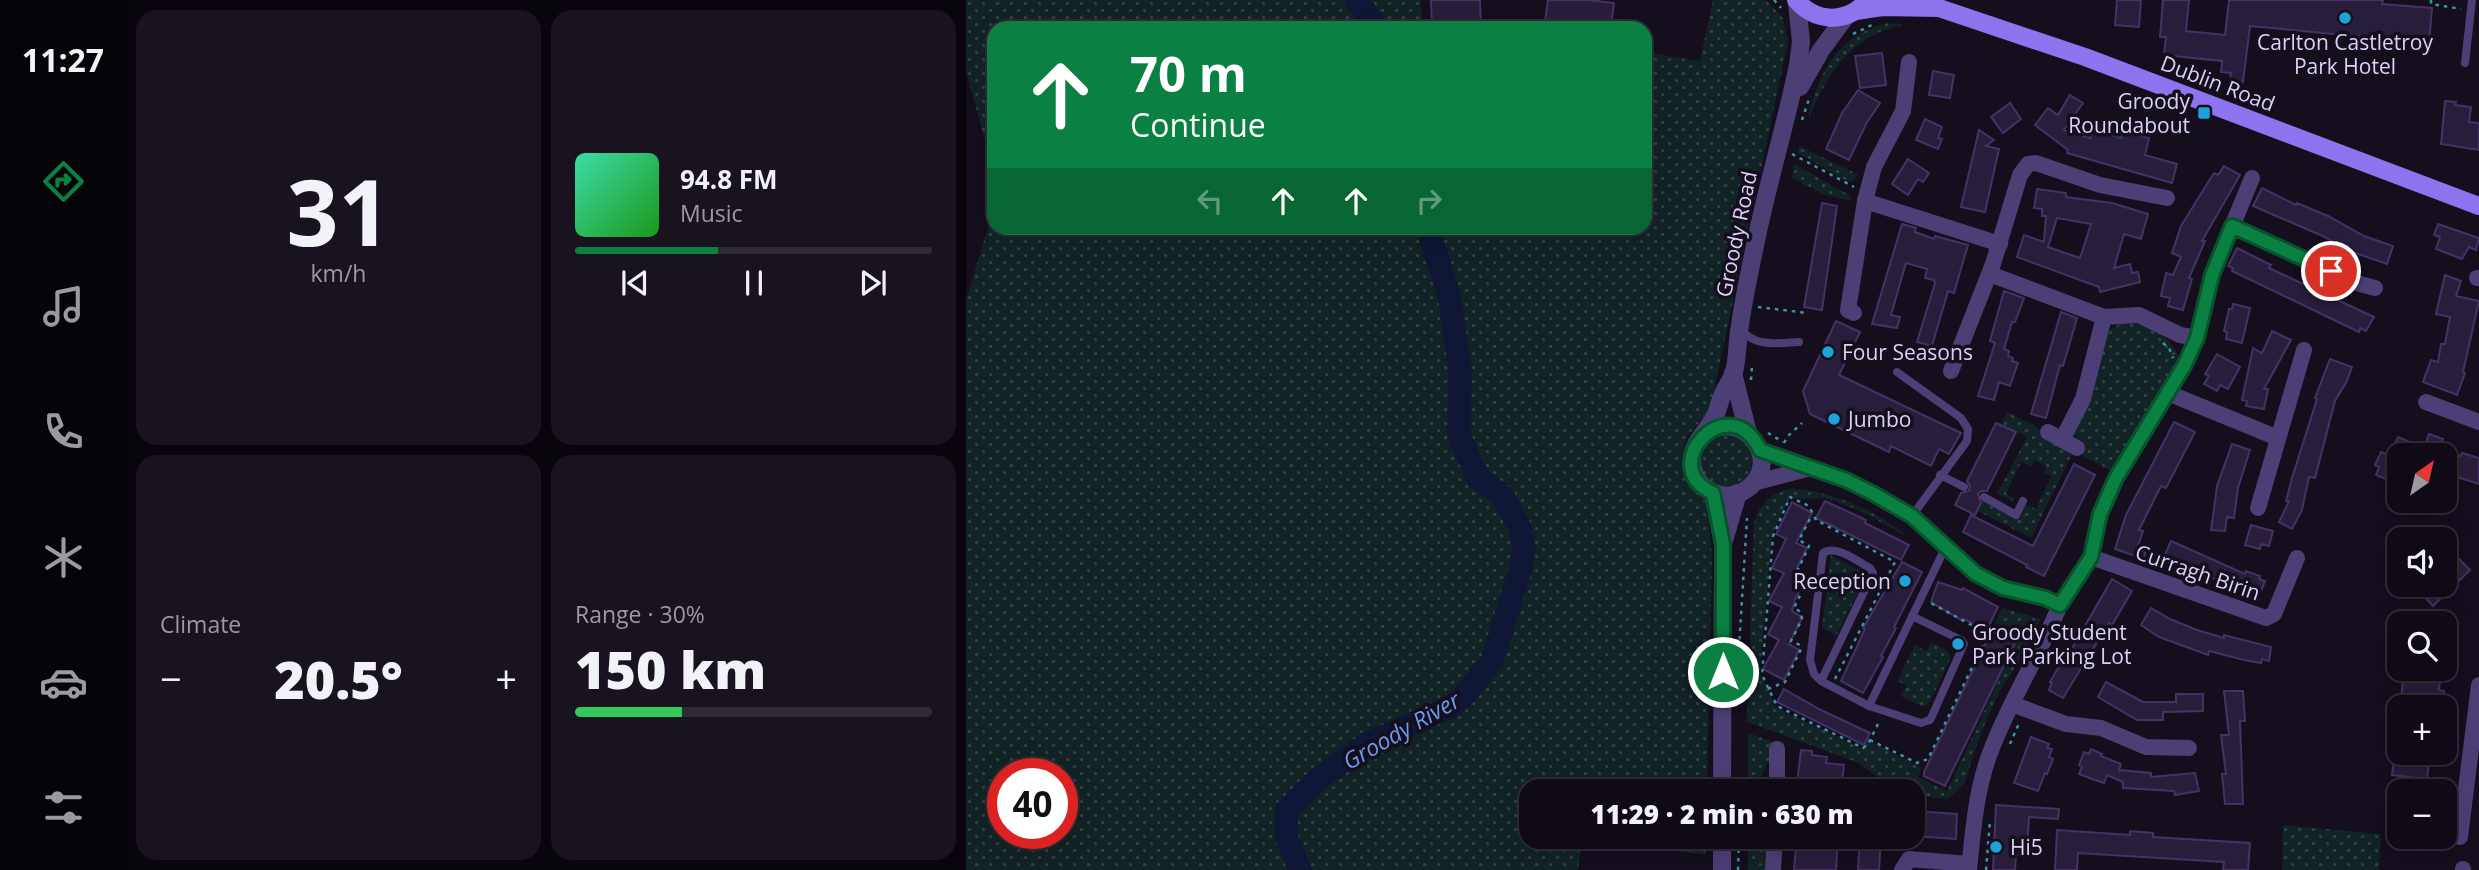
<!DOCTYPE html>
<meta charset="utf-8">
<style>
body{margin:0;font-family:"Open Sans",sans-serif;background:#18131f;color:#f1f3f6;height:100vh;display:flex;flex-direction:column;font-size:26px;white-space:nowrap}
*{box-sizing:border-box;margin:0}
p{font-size:23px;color:#9b9aa1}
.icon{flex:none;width:38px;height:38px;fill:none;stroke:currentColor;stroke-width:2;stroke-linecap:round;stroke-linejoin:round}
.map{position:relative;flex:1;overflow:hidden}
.side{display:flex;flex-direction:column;gap:10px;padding:10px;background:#08060c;width:840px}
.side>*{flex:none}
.hud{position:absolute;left:21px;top:21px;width:665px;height:214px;border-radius:21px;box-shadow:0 7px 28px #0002,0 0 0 2px #2f2b35;background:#0b8043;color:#fff;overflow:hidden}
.needle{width:46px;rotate:34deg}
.fabs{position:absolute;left:1421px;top:443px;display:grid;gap:14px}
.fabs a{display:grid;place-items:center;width:70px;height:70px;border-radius:14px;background:#0f0a16;box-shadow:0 7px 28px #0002,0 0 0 2px #2f2b35;font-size:35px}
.speed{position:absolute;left:21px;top:758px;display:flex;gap:14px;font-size:35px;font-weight:700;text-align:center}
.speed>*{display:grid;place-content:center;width:91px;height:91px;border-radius:50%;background:#0f0a16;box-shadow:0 7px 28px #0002,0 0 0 2px #2f2b35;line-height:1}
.speed .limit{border:10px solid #d22;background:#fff;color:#111}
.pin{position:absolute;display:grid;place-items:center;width:60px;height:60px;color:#fff;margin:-30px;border:4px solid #fff;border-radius:50%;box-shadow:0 2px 7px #0007}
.me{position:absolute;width:77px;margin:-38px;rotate:0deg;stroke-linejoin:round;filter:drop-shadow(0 0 5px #0008)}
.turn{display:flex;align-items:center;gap:24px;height:147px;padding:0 28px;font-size:32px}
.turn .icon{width:91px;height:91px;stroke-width:2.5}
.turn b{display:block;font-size:49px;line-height:60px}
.lanes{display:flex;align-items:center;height:66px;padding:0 28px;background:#0003;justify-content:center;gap:35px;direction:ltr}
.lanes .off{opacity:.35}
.big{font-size:52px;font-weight:800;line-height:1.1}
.side .widget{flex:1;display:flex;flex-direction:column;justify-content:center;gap:10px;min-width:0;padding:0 24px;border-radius:21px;background:#18131f}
.side .dial{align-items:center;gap:0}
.dial b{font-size:91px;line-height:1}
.song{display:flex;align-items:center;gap:21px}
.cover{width:84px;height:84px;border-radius:10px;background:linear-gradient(135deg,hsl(160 70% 55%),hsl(120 70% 35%))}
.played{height:7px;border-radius:4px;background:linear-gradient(90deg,#0b8043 40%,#2f2b35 40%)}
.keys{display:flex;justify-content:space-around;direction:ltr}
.heat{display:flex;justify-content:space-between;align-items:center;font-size:38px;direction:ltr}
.charge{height:10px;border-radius:5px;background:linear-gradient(90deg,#34c759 30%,#2f2b35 0)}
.side .tiles{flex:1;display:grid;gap:10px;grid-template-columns:repeat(2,1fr)}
.trip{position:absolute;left:553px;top:779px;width:406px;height:70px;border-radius:21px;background:#0f0a16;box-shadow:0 7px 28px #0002,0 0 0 2px #2f2b35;font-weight:800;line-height:70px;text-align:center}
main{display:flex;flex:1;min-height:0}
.tabs{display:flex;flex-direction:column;width:126px;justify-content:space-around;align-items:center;background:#060409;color:#9b9aa1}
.tabs .icon{width:49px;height:49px}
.tabs .active{color:#0b8043}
.tabs b{font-size:32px;color:#f1f3f6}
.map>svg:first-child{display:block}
</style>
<main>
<nav class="tabs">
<b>11:27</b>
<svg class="icon active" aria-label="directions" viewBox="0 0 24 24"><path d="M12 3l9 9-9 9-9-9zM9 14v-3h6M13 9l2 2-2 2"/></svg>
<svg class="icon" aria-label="music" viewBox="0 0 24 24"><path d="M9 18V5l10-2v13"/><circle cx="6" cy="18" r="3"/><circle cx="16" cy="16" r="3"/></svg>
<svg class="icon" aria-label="phone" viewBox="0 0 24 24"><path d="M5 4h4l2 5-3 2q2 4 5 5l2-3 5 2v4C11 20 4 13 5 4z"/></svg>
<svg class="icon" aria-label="climate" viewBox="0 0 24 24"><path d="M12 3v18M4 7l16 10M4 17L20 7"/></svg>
<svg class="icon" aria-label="car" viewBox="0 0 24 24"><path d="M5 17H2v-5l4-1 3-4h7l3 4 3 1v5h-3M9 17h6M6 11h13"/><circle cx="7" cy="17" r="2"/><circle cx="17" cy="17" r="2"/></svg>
<svg class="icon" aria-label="filters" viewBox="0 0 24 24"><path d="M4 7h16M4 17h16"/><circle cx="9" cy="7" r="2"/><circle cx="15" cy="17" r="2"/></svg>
</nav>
<section class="side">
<div class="tiles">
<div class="widget dial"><b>31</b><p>km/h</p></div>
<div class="widget">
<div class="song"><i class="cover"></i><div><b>94.8 FM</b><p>Music</p></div></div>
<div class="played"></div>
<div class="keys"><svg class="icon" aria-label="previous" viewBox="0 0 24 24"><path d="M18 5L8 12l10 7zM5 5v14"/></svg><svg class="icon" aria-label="pause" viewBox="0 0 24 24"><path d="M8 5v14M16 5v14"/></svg><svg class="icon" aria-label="next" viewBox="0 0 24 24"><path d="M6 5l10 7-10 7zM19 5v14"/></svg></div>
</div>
<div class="widget"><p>Climate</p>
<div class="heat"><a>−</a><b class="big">20.5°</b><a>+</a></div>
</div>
<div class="widget"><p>Range · 30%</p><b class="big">150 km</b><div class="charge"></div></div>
</div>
</section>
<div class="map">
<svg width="1513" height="870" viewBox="0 0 1513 870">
<defs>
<pattern id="grass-dots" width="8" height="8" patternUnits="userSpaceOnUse" patternTransform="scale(1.75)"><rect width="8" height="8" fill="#122326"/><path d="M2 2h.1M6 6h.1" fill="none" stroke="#344246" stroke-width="1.8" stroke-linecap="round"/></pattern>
</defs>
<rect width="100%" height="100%" fill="#140e1d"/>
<g fill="url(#grass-dots)" fill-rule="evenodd">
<polygon points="0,0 455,0 456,28 28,28 28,175 0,71"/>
<path d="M747 0H800L817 18 822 42 744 409 721 437 716 453 717 469 741 504 746 556 741 791H565V836L740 837V855L616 839 612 870H0V300L28 208V228H679V52L734 61ZM37 774H96V833H37Z"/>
<path d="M922 23 936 25C885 36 863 72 843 117 843 108 847 99 850 91 862 55 885 32 922 23Z"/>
<polygon points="833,146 891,174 887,182 881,181 832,153"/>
<polygon points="828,164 885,196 884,201 859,195 826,178"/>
<path d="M1164 323C1188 326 1204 336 1214 359L1208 378 1188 399 1145 471 1112 453 1117 443 1108 434 1141 331 1154 324Z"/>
<polygon points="1041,412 1071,427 1076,436 1106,454 1065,538 1012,511 1017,500 1051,518 1058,504 1070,509 1085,476 1078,473 1080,466 1068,460 1065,466 1055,462 1040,494 1048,498 1046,501 1031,494 1061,437 1035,424"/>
<circle cx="760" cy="461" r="26"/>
<path d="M825 488C867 492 910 510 942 537L892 510 860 498 823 499 806 534 794 671 809 707 895 748 903 741 956 768 952 777 981 791 1052 639 1028 627 1036 608 1075 619 1058 653 1034 691 1020 721 1010 747 999 783 982 799 947 795V791H933L888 761 781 722 788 522C795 501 805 494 825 488Z"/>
<polygon points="865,555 901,575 870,636 856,628"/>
<polygon points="965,642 982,651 985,657 964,702 958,707 935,696 940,685 931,681 949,645 961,651"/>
<path d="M782 733 811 743C805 759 796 770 793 787H805L807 791H782Z"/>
<polygon points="1317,825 1415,834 1413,870 1316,870"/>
<polygon points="782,837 805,837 803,870 782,870"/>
</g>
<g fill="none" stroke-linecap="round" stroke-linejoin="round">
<g stroke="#0f1636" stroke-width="23">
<polyline points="391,0 410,28"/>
<polyline points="334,870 321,838 320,811 352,779 401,744 486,706 496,698 526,661 555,567 558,547 554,528 537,496 512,478 493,436 494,370 483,295 463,232 458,228"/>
</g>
</g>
<g fill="#291d3c" stroke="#453265" stroke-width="2" fill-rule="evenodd">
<polygon points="465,0 514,0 515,28 466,28"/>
<polygon points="582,0 623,0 648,3 645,28 578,28"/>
<polygon points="1151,0 1175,0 1173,27 1149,25"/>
<polygon points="1197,0 1223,0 1220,31 1259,35 1263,0 1417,0 1416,4 1466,8 1463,43 1284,26 1277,82 1264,80 1265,73 1255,72 1256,61 1198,55 1200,37 1194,37"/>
<polygon points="916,53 920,85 894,88 889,56"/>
<polygon points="967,71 988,75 984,98 963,95"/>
<polygon points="892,90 914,103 900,124 883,160 860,149 876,113"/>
<polygon points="1104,95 1117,103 1098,130 1124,138 1127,129 1155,138 1157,132 1183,138 1179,155 1211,164 1206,183 1101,153 1102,150 1069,125 1082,108 1092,115"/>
<polygon points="1479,101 1490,102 1489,105 1505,107 1503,122 1513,123 1513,150 1475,144"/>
<polygon points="1044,103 1055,119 1037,133 1025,117"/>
<polygon points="959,119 976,127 972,138 976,139 972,149 950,140"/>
<polygon points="1013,130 1028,140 1020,146 1033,149 1019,212 995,207"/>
<polygon points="942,159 963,173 957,182 952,179 942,195 926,184"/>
<polygon points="1258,166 1274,175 1236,241 1239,241 1223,278 1226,279 1217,310 1202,306 1204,298 1195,296 1200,273 1207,275 1215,257 1206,253 1215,226 1248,173 1252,175"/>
<polygon points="1296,188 1330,205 1331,203 1362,216 1398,236 1427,246 1421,264 1378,249 1359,237 1287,206"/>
<path d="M1071 189 1100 193V197L1146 203 1182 214 1175 239 1158 234 1148 268 1164 264 1166 273 1172 272 1174 282 1134 292 1133 287 1051 257 1058 235 1078 242 1080 216H1076V209L1068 208ZM1091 218 1125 224 1114 258 1082 247Z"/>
<polygon points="856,203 871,206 856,310 838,307"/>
<polygon points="936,224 950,228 949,232 968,239 969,236 1002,245 988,293 982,291 966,346 951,342 969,283 968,280 959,278 961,269 940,263 925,315 934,317 931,328 906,324"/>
<polygon points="1472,224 1513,238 1510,250 1503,247 1496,259 1470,249 1474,237 1468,235"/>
<polygon points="1271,248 1305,265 1303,268 1408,317 1400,331 1394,328 1393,332 1266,271 1267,268 1262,266"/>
<polygon points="1479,275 1495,281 1490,296 1513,301 1497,372 1499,373 1491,395 1457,382 1465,360 1472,362 1475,344 1479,344 1484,317 1470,314"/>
<polygon points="1038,291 1058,298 1049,322 1046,322 1038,349 1043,351 1042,356 1047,358 1046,361 1052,363 1044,386 1033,382 1028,400 1012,396 1029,343 1024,341"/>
<polygon points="1267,304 1284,308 1276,343 1260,339 1261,332 1258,331 1263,309 1266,309"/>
<polygon points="1095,312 1111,318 1097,366 1094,365 1080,418 1065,414"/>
<polygon points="870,321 894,332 873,375 995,433 983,454 973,449 965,466 925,446 923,452 844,414 837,391"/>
<polygon points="1306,331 1325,340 1298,389 1302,389 1298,409 1280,406 1281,401 1276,400 1287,348 1296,353"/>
<polygon points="1251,354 1274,367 1262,389 1254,385 1251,391 1238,384 1243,376 1239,374"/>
<polygon points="1364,359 1386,367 1381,381 1369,401 1349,478 1343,477 1336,510 1326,529 1313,522 1323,501 1320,501 1326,478 1351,399 1349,398"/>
<polygon points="1208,422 1229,432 1200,488 1195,486 1173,530 1177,531 1172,546 1180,548 1178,559 1149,549 1160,515"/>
<polygon points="1030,423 1050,432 1021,491 1015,491 1012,494 1015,503 1009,515 989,505 995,493 1003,491 1004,486 1001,481"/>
<polygon points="1463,434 1477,439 1472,454 1474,455 1433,455 1433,466 1427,482 1410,475 1413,467 1409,465 1415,452 1420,454 1422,450 1426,451 1432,437 1458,448"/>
<polygon points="1266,444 1284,450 1272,488 1268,518 1261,517 1259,531 1245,530 1251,486"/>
<polygon points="1479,450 1495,456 1496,453 1513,458 1513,484 1488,476 1489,473 1479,469"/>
<polygon points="1108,464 1129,475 1078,576 1060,567 1061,565 997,532 1005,515 1067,546"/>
<polygon points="859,501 900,520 899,523 943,545 935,560 850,518"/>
<polygon points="826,502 846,513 830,543 841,548 827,576 838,582 829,599 826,611 834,616 835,620 823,644 833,650 818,680 797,669 813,640 802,634 816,607 803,601 818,573 806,568 820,539 810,534"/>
<polygon points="1285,525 1307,531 1303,546 1295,544 1294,549 1279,545"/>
<polygon points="1205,541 1279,574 1280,571 1294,576 1293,579 1299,581 1293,596 1197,559"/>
<polygon points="1490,556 1504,570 1467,606 1453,591 1460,584 1479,584 1479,566"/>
<polygon points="936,562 956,572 928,627 930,628 915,656 917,657 897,693 875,681 899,629 897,628"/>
<polygon points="1146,579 1166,591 1146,625 1143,623 1097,698 1083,690 1086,683 1084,682 1095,663 1097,664"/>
<polygon points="972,582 996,590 997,588 1032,607 1021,630 998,619 997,621 965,602"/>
<polygon points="1185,608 1204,619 1231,630 1258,638 1258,635 1305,647 1303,661 1296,659 1295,663 1278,660 1243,651 1242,655 1193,637 1175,625"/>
<polygon points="1027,628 1051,639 979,786 958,776 958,772"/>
<polygon points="1438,668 1459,668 1475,672 1473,690 1478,691 1476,704 1435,699"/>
<polygon points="1140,682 1177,702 1210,702 1210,694 1237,694 1237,711 1197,712 1197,720 1171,720 1132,697"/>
<polygon points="818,689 853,709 904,733 898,745 811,702"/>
<polygon points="1258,691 1277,691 1279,721 1274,721 1277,804 1259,804 1256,774 1260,774 1255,735 1263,735"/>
<polygon points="1065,737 1083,744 1081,748 1086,749 1083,757 1087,759 1081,774 1079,773 1072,791 1048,783"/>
<polygon points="1125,749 1136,754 1135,756 1155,764 1153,770 1185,773 1185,777 1229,773 1233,791 1209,795 1208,791 1157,788 1157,782 1141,775 1138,783 1126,779 1113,774 1116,767 1113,765 1118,752 1123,754"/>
<polygon points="835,750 846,751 846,755 861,757 860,763 878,765 875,791 833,791 833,783 831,783"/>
<polygon points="1429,752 1448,755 1447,761 1463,762 1461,779 1426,775"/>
<polygon points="1030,805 1093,809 1092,819 1063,817 1061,849 1055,849 1055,855 1050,855 1049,870 1027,870"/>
<polygon points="947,811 991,814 990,839 947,836"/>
<polygon points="1091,830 1164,835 1164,831 1187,833 1187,837 1284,843 1282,870 1257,870 1258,862 1112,853 1111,870 1089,870"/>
<polygon points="831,836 872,838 870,870 828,870"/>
<polygon points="894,836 915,836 913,870 892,870"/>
</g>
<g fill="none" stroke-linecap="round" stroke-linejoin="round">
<g stroke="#3c95a2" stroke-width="2.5" stroke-dasharray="3.5 5" stroke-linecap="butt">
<polyline points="808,0 815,8"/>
<polyline points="1465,0 1465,4 1495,9"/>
<polyline points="887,34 906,25"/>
<polyline points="836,120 843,99"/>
<polyline points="826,154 888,187"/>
<polyline points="792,307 841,313"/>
<polyline points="1197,343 1203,348 1207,358"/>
<polyline points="785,380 786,365"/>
<polyline points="802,433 817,442"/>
<polyline points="818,443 822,436 836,423"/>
<polyline points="773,648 781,518"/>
<polyline points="869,679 929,562 850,520 843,506 824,497 807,536 796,675 811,706 897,748 902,744 914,720"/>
<polyline points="802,689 819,682 835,649 834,645 825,641 836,619 835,612 828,608 840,583 830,574 843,546 833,540 846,515"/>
<polyline points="904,740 951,763 962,759 1022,634 963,602"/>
<polyline points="1044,744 1054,721"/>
<polyline points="772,870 773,836"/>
<polyline points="1020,870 1024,821"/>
</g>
<g stroke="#4c3f76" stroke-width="8">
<polyline points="1499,63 1506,0"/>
<path d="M775 328C787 348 812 343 833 342"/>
<polyline points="931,372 995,418 1002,429 1001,441 946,516"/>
<polyline points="974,475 998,487"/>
<polyline points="1018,497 1050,515 1057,501"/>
<path d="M855 681 907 573 904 568C891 561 870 544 857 553L844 660 848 674 855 681 903 706 955 723 964 720 966 716 998 644 995 640 946 616"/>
<polyline points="903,706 979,548"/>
</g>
<g stroke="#4c3f76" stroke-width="16">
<polyline points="899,201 908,167 937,111 943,62"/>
<polyline points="1266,226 1387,282 1409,288"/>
<polyline points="1024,274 1138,317 1173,315 1214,335 1231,338"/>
<polyline points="1511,278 1513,278"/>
<polyline points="888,313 882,310 899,201 1034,244"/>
<polyline points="985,371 1027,264 1054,175 1062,164 1070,163 1134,185 1201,198"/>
<polyline points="1202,393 1312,438"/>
<polyline points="1460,402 1513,422"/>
<polyline points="1082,432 1111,448"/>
<polyline points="1096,440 1117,399 1138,317"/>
<path d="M794 450 880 480 908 494 946 516 1010 574 1037 588 1079 598 1094 605C1073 656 1043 702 1024 753 1010 790 1007 831 1003 870"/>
<polyline points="787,483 845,468"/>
<polyline points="1292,508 1338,350"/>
<polyline points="1125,557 1300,618 1308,614 1331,558"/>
<polyline points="1094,605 1125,557 1134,514 1150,478 1218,367 1231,338 1247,273 1286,178"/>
<polyline points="1046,704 1100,724 1135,728 1180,747 1223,748"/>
<polyline points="811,791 811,749"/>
<polyline points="1494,837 1513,685"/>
<polyline points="1497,869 1497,870"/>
<polyline points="807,870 809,836"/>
<polyline points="936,870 943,859 1003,864"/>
</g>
<g stroke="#4c3f76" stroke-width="18">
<polyline points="834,87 855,50 881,15"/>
<polyline points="767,373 782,433"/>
<path d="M738 434C778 406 818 462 781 489 759 505 728 490 726 463 724 444 741 432 749 416 752 410 753 403 756 396 759 388 765 381 768 372 772 357 771 340 774 325 778 297 784 269 790 241 802 182 820 124 832 65L835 42 831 3"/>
<polyline points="747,493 757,544 756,791"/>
<polyline points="757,544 772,493"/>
<polyline points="756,870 756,836"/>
</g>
<g stroke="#8d73ed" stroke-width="18">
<path d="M830 0C848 21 876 24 897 5"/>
<polyline points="890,11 916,7 973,8 1119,57 1513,206"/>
</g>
</g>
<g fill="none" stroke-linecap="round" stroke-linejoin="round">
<defs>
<path id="route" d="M757 672V544L747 493C688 467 763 385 794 450L880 480 908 494 946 516 1010 574 1037 588 1079 598 1094 605 1125 557 1134 514 1150 478 1218 366 1231 338 1246 275 1266 226 1365 271"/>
</defs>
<use href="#route" stroke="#07532c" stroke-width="18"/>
<use href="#route" stroke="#0b8043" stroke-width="12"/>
</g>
<g fill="#1ca3da" stroke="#140e1d" stroke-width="2.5">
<circle cx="1379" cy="18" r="7"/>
<rect x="1231" y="106" width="14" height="14" rx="3.5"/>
<circle cx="862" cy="352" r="7"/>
<circle cx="868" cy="419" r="7"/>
<circle cx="939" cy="581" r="7"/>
<circle cx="992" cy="644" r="7"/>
<circle cx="1030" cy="847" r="7"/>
</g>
<g text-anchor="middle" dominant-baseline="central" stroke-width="7" stroke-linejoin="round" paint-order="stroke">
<g font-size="21" fill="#ddd1f9" stroke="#140e1d" text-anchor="start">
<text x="1379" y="42" text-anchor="middle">Carlton Castletroy<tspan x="1379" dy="24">Park Hotel</tspan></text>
<text x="1224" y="101" text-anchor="end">Groody<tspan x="1224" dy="24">Roundabout</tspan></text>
<text x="876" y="352">Four Seasons</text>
<text x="882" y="419">Jumbo</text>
<text x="925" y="581" text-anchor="end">Reception</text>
<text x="1006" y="632">Groody Student<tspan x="1006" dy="24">Park Parking Lot</tspan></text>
<text x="1044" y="847">Hi5</text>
</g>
<g font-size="21" fill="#ddd1f9" stroke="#140e1d">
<text transform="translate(1252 83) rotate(21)">Dublin Road</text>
<text transform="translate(770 234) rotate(-78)">Groody Road</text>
<text transform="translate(1232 572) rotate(19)">Curragh Birin</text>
</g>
<g font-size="23" font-style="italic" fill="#6b99ec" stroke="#140e1d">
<text transform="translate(435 730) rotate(-30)">Groody River</text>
</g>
</g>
</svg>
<div class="fabs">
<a><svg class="needle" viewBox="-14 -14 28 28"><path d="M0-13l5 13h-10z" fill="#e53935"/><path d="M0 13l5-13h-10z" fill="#9b9aa1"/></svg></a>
<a><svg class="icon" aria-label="sound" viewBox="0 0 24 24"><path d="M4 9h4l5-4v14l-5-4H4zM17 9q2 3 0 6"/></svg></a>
<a><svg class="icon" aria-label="search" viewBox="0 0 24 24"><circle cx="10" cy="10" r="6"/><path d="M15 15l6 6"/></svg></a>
<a>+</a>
<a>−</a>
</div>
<div class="speed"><div class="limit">40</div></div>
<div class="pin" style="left:1365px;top:271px;background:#d93025"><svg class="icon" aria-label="arrive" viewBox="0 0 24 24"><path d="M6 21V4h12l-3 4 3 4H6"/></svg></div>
<svg class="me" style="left:757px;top:672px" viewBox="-20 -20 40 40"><circle r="17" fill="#0b8043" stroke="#fff" stroke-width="3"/><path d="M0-11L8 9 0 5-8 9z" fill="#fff"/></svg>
<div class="trip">11:29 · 2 min · 630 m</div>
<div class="hud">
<div class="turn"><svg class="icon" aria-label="ahead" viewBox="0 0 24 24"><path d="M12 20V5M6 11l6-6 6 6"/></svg><div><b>70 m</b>Continue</div></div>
<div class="lanes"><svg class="icon off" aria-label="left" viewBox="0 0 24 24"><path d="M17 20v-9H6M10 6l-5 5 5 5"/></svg><svg class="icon" aria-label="ahead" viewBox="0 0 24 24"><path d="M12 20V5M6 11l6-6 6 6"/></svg><svg class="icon" aria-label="ahead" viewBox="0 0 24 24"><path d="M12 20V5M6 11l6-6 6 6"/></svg><svg class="icon off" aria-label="right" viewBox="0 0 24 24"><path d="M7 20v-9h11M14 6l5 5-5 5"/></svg></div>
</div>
</div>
</main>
